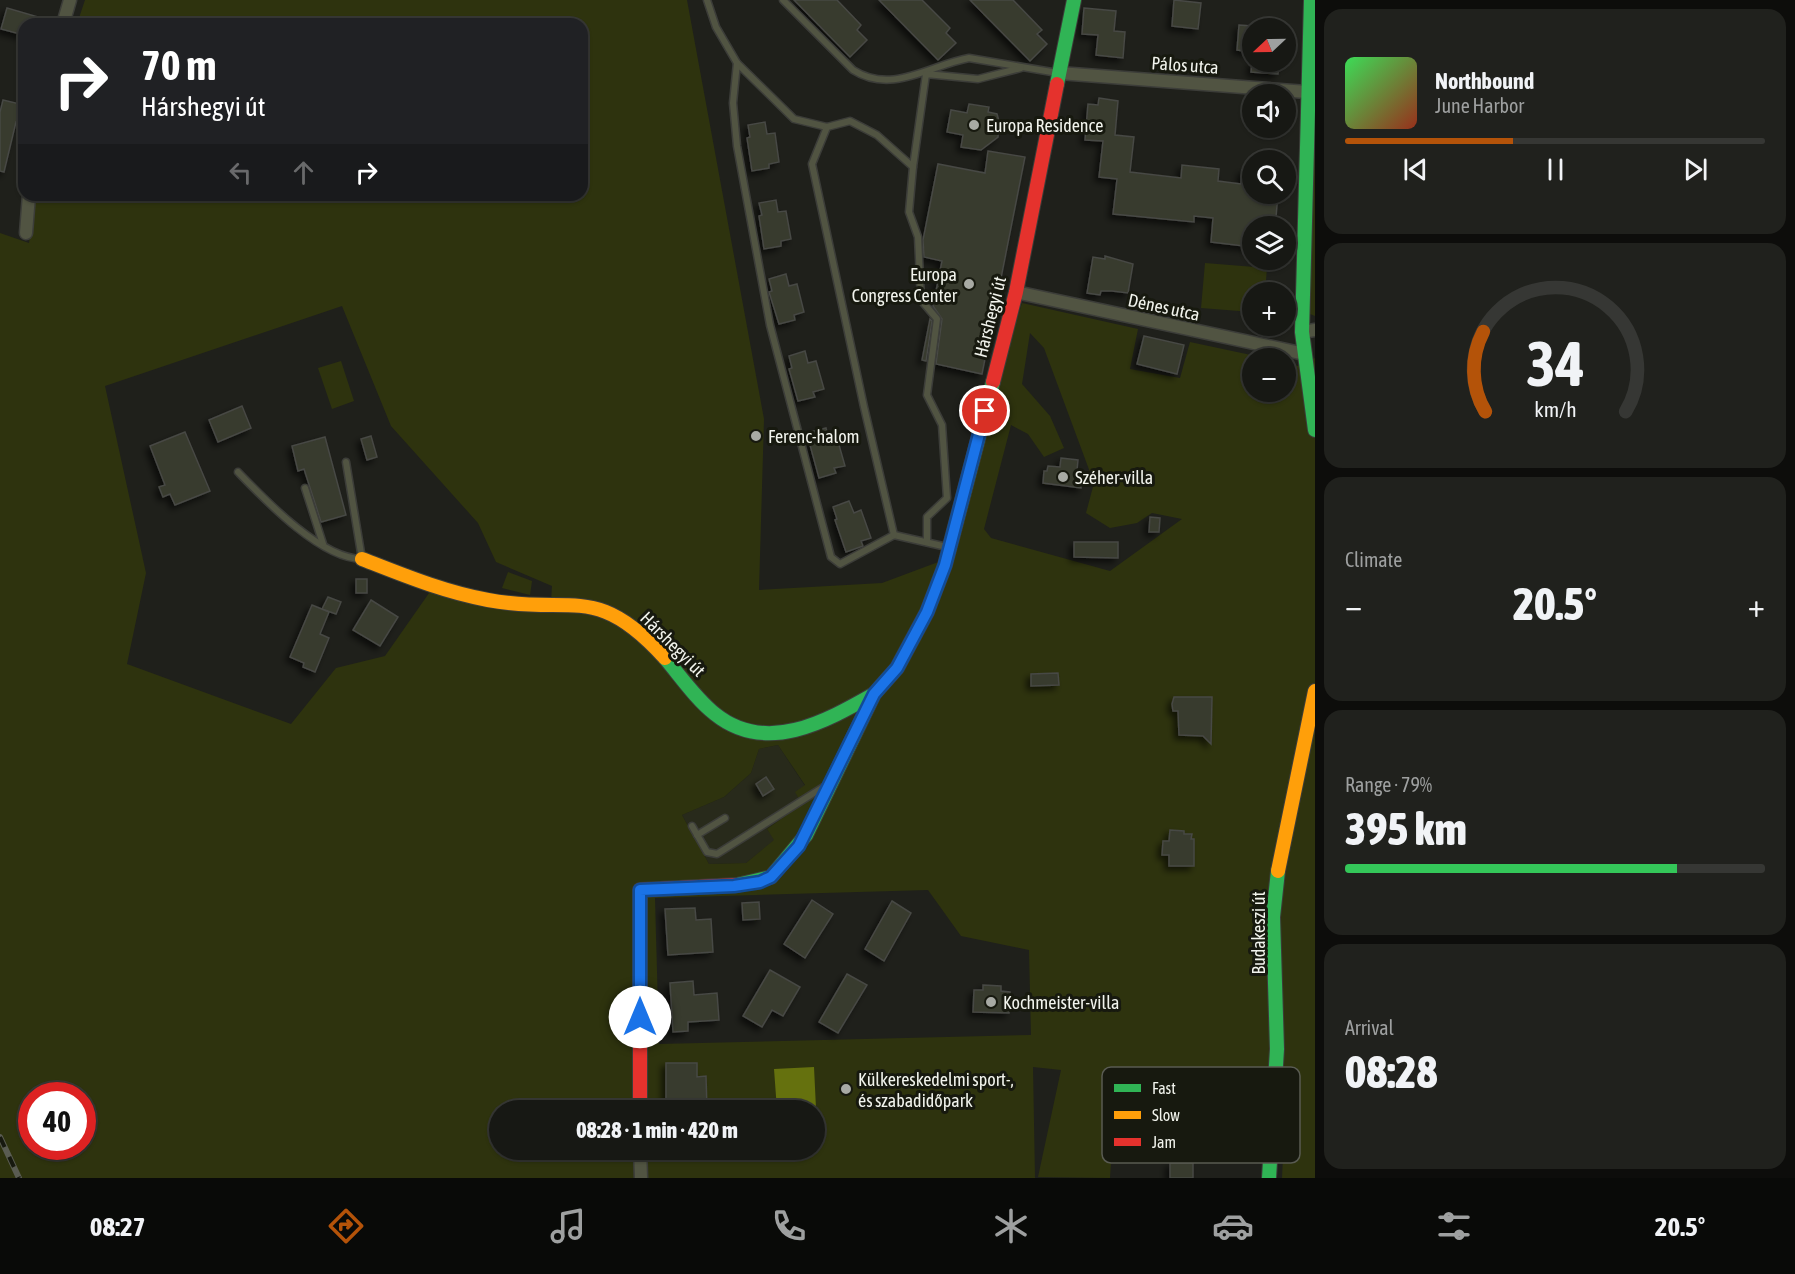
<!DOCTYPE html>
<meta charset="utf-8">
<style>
body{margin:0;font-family:"Asap Condensed",sans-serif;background:#20211d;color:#f1f3f6;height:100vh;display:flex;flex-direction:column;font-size:22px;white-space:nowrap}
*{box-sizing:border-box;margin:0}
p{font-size:20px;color:#9ea0a0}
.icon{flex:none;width:33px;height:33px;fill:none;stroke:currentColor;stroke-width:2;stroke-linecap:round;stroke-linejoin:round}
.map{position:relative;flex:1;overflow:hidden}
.drawer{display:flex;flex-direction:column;gap:9px;padding:9px;background:#0d0d0b;width:480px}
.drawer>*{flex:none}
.hud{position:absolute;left:18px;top:18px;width:570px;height:183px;border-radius:18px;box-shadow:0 2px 4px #0004,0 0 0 2px #363734;background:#202124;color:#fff;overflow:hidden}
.needle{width:39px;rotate:248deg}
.fabs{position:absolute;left:1242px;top:18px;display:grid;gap:12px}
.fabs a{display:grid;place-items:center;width:54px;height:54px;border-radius:50%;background:#171814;box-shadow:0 2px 4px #0004,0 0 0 2px #363734;font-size:30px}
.speed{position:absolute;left:18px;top:1082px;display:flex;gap:12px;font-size:30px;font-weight:700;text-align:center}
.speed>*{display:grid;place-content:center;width:78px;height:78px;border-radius:50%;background:#171814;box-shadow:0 2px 4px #0004,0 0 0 2px #363734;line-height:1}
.speed .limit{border:9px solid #d22;background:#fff;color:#111}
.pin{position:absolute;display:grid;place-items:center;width:51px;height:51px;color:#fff;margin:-26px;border:3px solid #fff;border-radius:50%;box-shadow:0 2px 6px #0007}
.me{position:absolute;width:66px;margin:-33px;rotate:0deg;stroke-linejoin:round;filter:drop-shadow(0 0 4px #0008)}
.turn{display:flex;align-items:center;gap:21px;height:126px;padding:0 24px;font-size:27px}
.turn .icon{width:78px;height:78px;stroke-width:2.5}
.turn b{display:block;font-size:42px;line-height:51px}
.lanes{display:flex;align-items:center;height:57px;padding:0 24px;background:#0003;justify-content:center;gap:30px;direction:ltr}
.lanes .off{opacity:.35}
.big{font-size:45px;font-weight:800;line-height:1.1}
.drawer .widget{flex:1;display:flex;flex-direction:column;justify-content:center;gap:9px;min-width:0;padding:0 21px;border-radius:18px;background:#20211d}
.drawer .dial{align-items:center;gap:0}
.dial svg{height:156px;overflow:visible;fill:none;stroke:#363734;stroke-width:7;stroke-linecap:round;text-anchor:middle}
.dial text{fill:#f1f3f6;stroke:none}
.song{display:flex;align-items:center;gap:18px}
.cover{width:72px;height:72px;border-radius:9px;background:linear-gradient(135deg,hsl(130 70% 55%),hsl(10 70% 35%))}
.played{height:6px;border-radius:3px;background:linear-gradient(90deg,#b45309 40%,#363734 40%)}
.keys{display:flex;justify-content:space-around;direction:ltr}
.heat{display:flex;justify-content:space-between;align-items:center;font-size:33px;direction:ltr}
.charge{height:9px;border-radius:4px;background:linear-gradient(90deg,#34c759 79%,#363734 0)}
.trip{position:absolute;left:489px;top:1100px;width:336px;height:60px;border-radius:30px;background:#171814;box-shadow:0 2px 4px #0004,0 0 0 2px #363734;font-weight:800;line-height:60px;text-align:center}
.tabs{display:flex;height:96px;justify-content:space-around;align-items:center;background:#090a08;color:#9ea0a0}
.tabs .icon{width:42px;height:42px}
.tabs .current{color:#b45309}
.tabs b{font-size:27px;color:#f1f3f6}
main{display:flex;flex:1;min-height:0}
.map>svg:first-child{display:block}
</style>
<main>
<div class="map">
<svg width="1315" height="1178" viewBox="0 0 1315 1178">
<defs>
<filter id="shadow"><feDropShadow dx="-4" dy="4" stdDeviation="3" flood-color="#0009"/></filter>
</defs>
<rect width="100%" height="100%" fill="#1f201b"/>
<polygon fill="#282a1b" points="778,745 805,786 803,803 767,829 775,840 746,863 709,864 682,815 724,797 751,773 759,749"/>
<g fill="#2e330e" fill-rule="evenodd">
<path d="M85 0H687L764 419 759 590 882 583 941 561 1022 303 1138 329 1130 369 1180 378 1190 342 1265 358H1252V392H1286V363L1298 366 1315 358V1178H1282L1283 1156 1256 1154 1259 1099 1115 1101 1110 1178 1038 1177 1061 1070 1033 1067 1035 1178H0V233L29 243 36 195H582V24H77ZM342 306 391 426 478 523 496 562 552 586 551 602 434 586 385 656 336 668 291 724 127 664 146 573 105 386ZM1030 333 1044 348 1094 483 1086 513 1110 528 1137 523 1152 513 1182 519 1110 571 991 538 984 529 1011 425 1028 434 1044 457 1064 448 1050 416 1022 384ZM778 745 805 785 795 792 802 804 767 829 774 840 746 863 709 864 682 815 724 797 751 773 759 749ZM928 890 961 936 1029 950 1031 1035 659 1044 655 898ZM32 1095H82V1146H32ZM500 1110H814V1149H500Z"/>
<polygon points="1315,115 1315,316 1310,314"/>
<polygon points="1205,263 1267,268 1265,292 1252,292 1252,312 1201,308"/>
<polygon points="341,361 354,401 332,409 318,368"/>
<polygon points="508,572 532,581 530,595 502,588"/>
</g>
<g fill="#65710e">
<polygon points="814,1067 817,1129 815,1130 814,1110 777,1110 774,1069"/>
<polygon points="786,1149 813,1149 813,1156 786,1157"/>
</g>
<g fill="#383a2e" stroke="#474844" stroke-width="1.5" filter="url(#shadow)">
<polygon points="794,0 837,0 861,25 857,30 867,40 850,57"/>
<polygon points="879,0 922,0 950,28 946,33 956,43 938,60"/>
<polygon points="970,0 1013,0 1042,30 1037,34 1047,44 1030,61"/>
<polygon points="1174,0 1201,3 1198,29 1172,26"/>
<polygon points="7,8 52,21 52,24 24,24 24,35 1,29"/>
<polygon points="1084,8 1116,11 1114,31 1125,32 1123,58 1096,55 1098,35 1082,34"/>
<polygon points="1239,25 1252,26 1252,52 1237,50"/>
<polygon points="1252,62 1279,62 1278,74 1251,72"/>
<polygon points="1099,98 1118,101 1115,135 1134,137 1130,172 1181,178 1182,165 1219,169 1218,181 1241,184 1242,170 1252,171 1252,194 1278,194 1276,217 1279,217 1278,226 1252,226 1252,247 1211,242 1213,218 1194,216 1194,222 1113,214 1117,179 1099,177 1103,141 1085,140 1088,104 1098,105"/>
<polygon points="3,100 24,105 24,124 16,122 4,172 0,171 0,112"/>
<polygon points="969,104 989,107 988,112 997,114 999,121 998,137 981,150 961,147 963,135 947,132 951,110 967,113"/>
<polygon points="765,122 767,134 775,133 779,162 769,164 769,168 752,171 747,138 750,137 748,125"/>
<polygon points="988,151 1025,157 982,374 936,364 942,319 933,306 942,261 924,257 923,240 938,164 985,173"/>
<polygon points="776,200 778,212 786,211 791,239 781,241 781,246 764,249 759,216 762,215 759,203"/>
<polygon points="1105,256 1133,264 1128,293 1112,291 1101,291 1100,295 1087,293 1093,257 1105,259"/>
<polygon points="786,274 789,286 797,284 804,312 794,315 795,320 779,324 769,292 772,291 769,279"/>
<polygon points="930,319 932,321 926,361 922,360"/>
<polygon points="1144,336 1184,345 1177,374 1137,364"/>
<polygon points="805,351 808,363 816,361 824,389 813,392 815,397 798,401 789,369 792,368 789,356"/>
<polygon points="242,406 251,428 218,442 209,420"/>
<polygon points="826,428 829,440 837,438 845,466 834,468 836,473 819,478 810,445 813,444 810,432"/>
<polygon points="185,432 210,491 175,505 170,494 163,497 159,487 165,485 150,446"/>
<polygon points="371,436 377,457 367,460 361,439"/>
<polygon points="325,437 346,515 321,522 304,469 298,471 292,446"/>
<polygon points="1061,458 1078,460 1077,470 1083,471 1081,488 1043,483 1044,471 1047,471 1048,466 1060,467"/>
<polygon points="849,501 854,513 861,510 871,538 861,541 863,546 846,552 835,520 837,519 833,507"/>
<polygon points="1150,517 1160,518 1159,532 1149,532"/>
<polygon points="1074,542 1118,542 1118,558 1074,557"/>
<rect x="356" y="579" width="11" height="14"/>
<polygon points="328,597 341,602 336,614 322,609"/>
<polygon points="371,600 398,617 380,646 353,630"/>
<polygon points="312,605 329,612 320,634 329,638 315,672 303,667 304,663 290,657"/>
<polygon points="1058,673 1059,685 1031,686 1031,674"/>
<polygon points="1174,697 1212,697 1211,744 1203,736 1179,735 1178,711 1173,711 1172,704"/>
<polygon points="766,777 774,789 763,796 756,784"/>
<polygon points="1170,830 1184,831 1184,834 1192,834 1191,839 1194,839 1194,866 1169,866 1169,855 1162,855 1163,841 1169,841"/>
<polygon points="812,900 833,914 805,958 784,944"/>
<polygon points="892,901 911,913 884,961 865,949"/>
<polygon points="759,902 760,919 743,920 742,903"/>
<polygon points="695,908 696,920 711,919 713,952 668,955 665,909"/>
<polygon points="770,970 800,987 783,1016 772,1010 762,1027 743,1016"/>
<polygon points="847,974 867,985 838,1033 819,1022"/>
<polygon points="693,981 694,995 717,993 719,1020 688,1022 688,1031 673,1032 670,983"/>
<polygon points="983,985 1001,986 1001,991 1010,992 1009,1013 973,1012 974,990 983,990"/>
<polygon points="666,1063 697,1063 697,1077 706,1076 707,1110 666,1110"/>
<rect x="1170" y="1163" width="23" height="15"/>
</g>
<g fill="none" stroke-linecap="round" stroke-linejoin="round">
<defs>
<g id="lane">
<polyline points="707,0 716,27 737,63 794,119 827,127"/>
<path d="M783 0 853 70C892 95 930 65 969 58L1058 73"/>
<polyline points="737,63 733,103 737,146 770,325 831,557 840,564 894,535 947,547"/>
<polyline points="913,167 926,74 978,79 1021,68"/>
<path d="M238 472C265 500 321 559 362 559L346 462"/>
<polyline points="305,488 323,544"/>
<polyline points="894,535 864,407 812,164 827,127 850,121 877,135 913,167 909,212 918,237 921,300 937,319 927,395 942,425 947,498 927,517 927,542"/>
<polyline points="692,826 707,852 717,854 825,786"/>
<polyline points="697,835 725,818"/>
</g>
<g id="street">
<polyline points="63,24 70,0"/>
<polyline points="1059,73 1307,92"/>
<polyline points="26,233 29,195"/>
<polyline points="1016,292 1305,354"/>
<polyline points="1302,332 1315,330"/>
<polyline points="640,1149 641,1178"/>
</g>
<g id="fast">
<polyline points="1311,0 1302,332 1315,430"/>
<polyline points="1057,84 1074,0"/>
<path d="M665 658C681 677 696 699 715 714 766 755 825 722 874 694"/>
<polyline points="737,885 771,877 806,835 874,694 897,668 927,612 945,565 993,382"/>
<polyline points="1269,1178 1277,1049 1273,917 1278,871"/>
</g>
<g id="slow">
<path d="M362 559C403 575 444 592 488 600 573 616 595 581 665 658"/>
<polyline points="1278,871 1315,691"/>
</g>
<g id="jam">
<polyline points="993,382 1016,292 1057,84"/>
<polyline points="640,1110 640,890 737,885"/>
</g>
</defs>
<use href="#lane" stroke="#3c3d39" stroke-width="9"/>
<use href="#street" stroke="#3c3d39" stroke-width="15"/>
<use href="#fast" stroke="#3c3d39" stroke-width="16"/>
<use href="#slow" stroke="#3c3d39" stroke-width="16"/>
<use href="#jam" stroke="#3c3d39" stroke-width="16"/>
<use href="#lane" stroke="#515442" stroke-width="6"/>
<use href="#street" stroke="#515442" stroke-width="12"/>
<use href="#fast" stroke="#30b455" stroke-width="14"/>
<use href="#slow" stroke="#ff9f0a" stroke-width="14"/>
<use href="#jam" stroke="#e5322d" stroke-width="14"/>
<defs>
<polyline id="rail" points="0,1137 19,1178"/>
</defs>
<use href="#rail" stroke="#5a5c52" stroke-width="6"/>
<use href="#rail" stroke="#17190f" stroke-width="4" stroke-dasharray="11" stroke-linecap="butt"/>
</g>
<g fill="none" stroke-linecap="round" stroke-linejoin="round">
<defs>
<polyline id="route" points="640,1017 640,890 734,886 760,882 771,877 799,846 874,694 897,668 927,612 945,565 985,411"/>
</defs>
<use href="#route" stroke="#114b97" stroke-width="15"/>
<use href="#route" stroke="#1a73e8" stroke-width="10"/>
</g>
<g fill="#a8aaa4" stroke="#17190f" stroke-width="2">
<circle cx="974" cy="125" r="6"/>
<circle cx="969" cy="284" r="6"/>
<circle cx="756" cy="436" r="6"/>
<circle cx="1063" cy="477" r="6"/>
<circle cx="991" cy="1002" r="6"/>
<circle cx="846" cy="1089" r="6"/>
</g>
<g text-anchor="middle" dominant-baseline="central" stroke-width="6" stroke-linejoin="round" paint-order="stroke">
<g font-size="18" fill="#f2f4ed" stroke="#17190f">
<text transform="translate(1185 65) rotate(4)">Pálos utca</text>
<text transform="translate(1164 307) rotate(12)">Dénes utca</text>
<text transform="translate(990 317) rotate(-76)">Hárshegyi út</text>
<text transform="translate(673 644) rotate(45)">Hárshegyi út</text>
<text transform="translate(1258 933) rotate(-90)">Budakeszi út</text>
</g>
<g font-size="18" fill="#f2f4ed" stroke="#17190f" text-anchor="start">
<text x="986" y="125">Europa Residence</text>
<text x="957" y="274" text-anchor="end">Europa<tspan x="957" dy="21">Congress Center</tspan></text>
<text x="768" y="436">Ferenc-halom</text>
<text x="1075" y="477">Széher-villa</text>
<text x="1003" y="1002">Kochmeister-villa</text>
<text x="858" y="1079">Külkereskedelmi sport-,<tspan x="858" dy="21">és szabadidőpark</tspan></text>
</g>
</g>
<rect x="1102" y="1067" width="198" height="96" rx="9" fill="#17190f" stroke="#595b52" stroke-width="1.5"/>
<rect x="1114" y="1084" width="27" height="8" fill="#30b455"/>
<rect x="1114" y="1111" width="27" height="8" fill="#ff9f0a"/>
<rect x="1114" y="1138" width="27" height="8" fill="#e5322d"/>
<g font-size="16" fill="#f2f4ed">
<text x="1152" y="1094">Fast</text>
<text x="1152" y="1121">Slow</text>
<text x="1152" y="1148">Jam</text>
</g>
</svg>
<div class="fabs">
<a><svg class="needle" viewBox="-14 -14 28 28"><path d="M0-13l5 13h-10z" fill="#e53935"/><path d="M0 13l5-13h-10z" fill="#9ea0a0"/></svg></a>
<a><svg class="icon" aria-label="sound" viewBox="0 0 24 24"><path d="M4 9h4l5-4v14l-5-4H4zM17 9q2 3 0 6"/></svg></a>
<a><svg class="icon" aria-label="search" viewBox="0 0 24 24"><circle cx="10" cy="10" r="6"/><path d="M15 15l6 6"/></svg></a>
<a><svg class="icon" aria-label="layers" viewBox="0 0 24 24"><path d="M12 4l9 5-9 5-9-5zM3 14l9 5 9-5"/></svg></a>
<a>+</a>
<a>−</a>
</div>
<div class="speed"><div class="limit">40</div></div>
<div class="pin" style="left:985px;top:411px;background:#d93025"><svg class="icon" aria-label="arrive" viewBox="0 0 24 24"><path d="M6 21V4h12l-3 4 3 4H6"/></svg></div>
<svg class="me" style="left:640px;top:1017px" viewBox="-20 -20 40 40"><circle r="19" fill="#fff"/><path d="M0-13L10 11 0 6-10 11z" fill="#1a73e8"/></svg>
<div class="trip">08:28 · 1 min · 420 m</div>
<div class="hud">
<div class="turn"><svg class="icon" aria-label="right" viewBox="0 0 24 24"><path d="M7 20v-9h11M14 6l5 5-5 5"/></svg><div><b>70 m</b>Hárshegyi út</div></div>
<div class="lanes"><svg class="icon off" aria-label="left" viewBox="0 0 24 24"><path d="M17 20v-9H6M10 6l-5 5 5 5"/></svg><svg class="icon off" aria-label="ahead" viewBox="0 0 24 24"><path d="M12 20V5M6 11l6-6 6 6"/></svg><svg class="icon" aria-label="right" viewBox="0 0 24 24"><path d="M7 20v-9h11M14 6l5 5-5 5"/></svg></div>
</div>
</div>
<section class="drawer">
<div class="widget">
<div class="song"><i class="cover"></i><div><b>Northbound</b><p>June Harbor</p></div></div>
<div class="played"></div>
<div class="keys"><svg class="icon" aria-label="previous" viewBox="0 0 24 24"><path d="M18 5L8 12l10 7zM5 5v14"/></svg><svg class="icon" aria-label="pause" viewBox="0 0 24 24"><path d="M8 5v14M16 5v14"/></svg><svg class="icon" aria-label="next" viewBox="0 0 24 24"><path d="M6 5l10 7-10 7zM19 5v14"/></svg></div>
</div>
<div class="widget dial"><svg viewBox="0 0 100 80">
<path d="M14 69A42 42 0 1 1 86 69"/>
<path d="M14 69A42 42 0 0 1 13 28" stroke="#b45309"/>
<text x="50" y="56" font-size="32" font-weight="700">34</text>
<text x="50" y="72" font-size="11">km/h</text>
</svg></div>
<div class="widget"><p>Climate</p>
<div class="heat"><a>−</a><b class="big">20.5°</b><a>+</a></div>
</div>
<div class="widget"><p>Range · 79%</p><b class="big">395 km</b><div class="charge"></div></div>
<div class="widget"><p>Arrival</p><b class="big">08:28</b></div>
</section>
</main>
<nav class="tabs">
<b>08:27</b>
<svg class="icon current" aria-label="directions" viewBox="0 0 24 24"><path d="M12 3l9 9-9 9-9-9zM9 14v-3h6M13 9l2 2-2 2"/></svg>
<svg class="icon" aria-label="music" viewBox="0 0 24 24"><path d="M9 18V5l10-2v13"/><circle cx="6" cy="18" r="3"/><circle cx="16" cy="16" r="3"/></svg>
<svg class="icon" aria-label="phone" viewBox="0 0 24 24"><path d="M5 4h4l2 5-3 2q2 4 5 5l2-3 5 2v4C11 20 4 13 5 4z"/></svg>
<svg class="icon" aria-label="climate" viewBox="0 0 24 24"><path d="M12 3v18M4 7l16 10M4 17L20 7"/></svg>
<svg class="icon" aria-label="car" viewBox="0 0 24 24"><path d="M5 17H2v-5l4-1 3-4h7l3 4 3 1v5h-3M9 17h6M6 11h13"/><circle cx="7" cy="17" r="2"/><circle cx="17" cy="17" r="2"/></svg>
<svg class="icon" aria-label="filters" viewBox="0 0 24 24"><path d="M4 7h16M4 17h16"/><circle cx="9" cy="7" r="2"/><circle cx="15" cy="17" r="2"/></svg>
<b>20.5°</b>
</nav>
